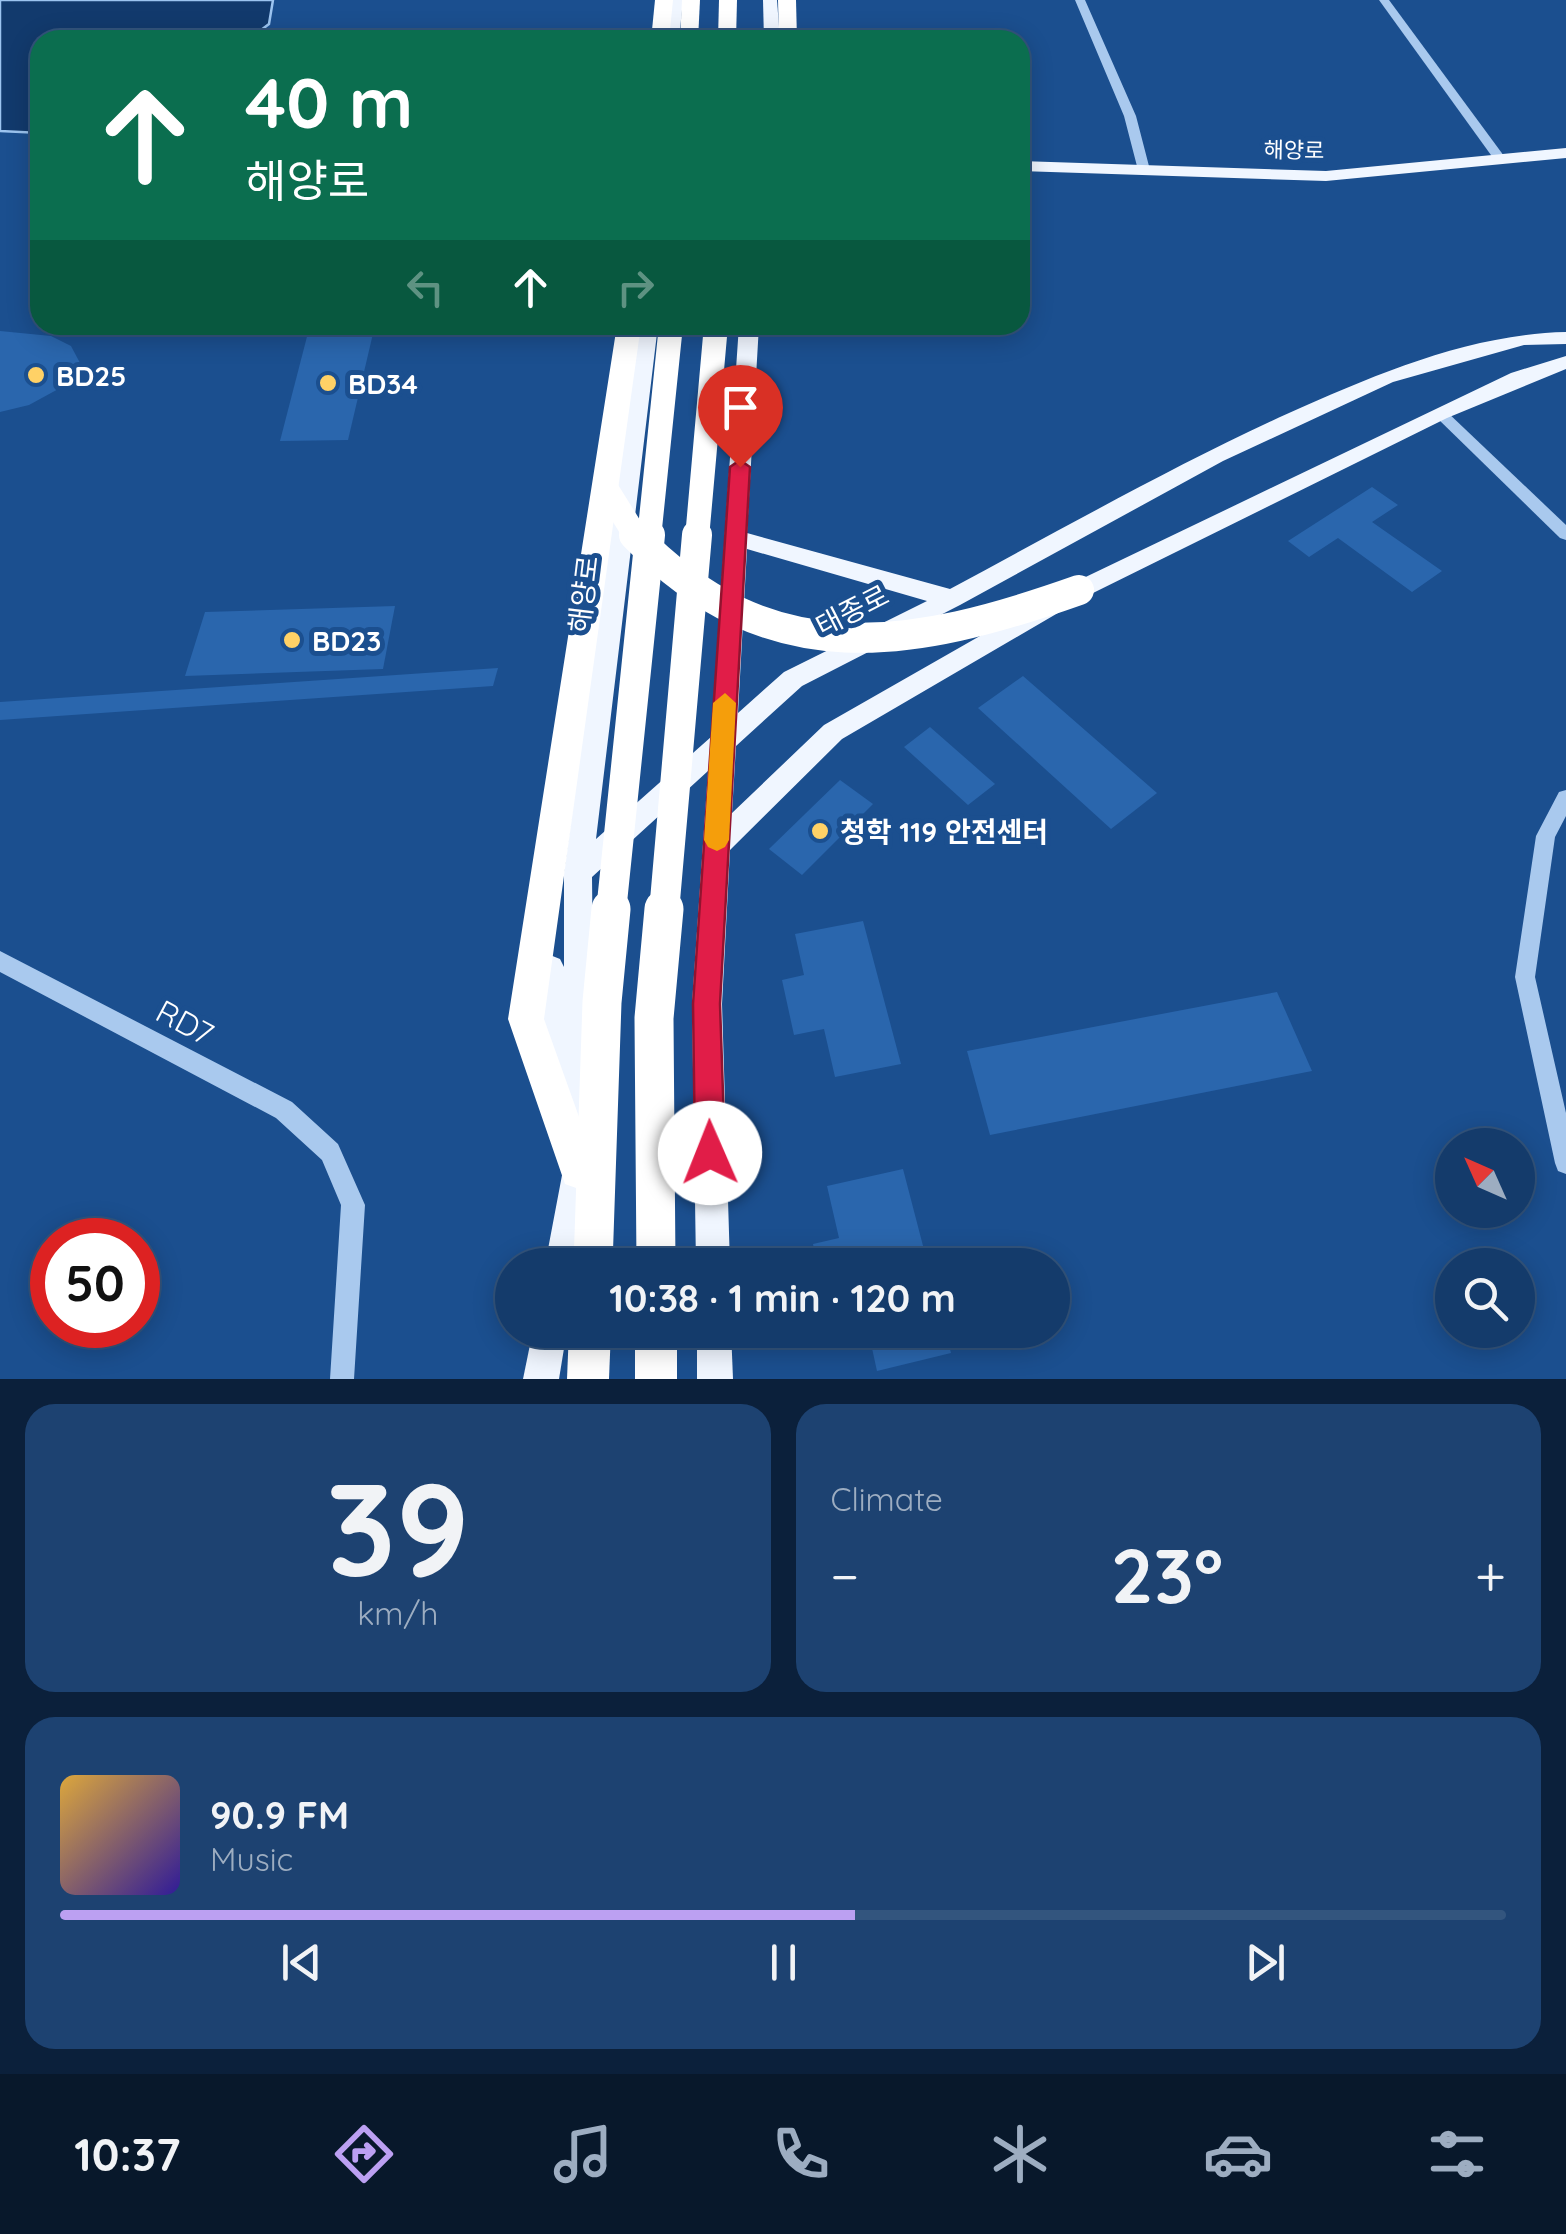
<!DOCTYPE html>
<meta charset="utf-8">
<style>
body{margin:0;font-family:Quicksand,"Noto Sans KR",sans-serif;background:#1d4271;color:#f1f3f6;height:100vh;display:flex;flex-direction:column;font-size:38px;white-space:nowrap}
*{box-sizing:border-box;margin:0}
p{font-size:32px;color:#9dadc1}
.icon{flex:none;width:55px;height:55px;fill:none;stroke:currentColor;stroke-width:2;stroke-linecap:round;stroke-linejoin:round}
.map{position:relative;height:1379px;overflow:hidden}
.sheet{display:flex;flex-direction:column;gap:25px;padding:25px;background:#0b203b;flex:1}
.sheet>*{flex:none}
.guide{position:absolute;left:30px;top:30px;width:1000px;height:305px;border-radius:30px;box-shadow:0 5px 25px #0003,0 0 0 2px #33557e;background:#0b6e4f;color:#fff;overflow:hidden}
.needle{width:65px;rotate:315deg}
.controls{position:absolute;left:1435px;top:1128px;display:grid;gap:20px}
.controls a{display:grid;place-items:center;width:100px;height:100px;border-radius:50%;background:#143b6b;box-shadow:0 5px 25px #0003,0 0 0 2px #33557e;font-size:50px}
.speed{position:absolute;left:30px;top:1218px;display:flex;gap:20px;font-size:50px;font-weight:700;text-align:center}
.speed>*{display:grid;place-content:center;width:130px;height:130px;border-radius:50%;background:#143b6b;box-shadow:0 5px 25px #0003,0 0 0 2px #33557e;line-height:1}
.speed .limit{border:15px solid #d22;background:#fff;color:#111}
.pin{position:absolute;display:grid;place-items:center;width:85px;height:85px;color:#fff;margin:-102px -42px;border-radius:50% 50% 50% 0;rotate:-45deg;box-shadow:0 0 10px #0007}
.pin .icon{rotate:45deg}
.me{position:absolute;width:110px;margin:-55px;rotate:359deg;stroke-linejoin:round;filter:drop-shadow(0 0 8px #0008)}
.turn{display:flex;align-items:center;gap:35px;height:210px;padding:0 50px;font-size:45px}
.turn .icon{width:130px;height:130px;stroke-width:2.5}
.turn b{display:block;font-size:70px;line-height:85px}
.lanes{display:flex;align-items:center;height:95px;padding:0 50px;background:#0003;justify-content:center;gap:50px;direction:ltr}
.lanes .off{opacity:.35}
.big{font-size:75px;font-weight:700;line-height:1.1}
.sheet .widget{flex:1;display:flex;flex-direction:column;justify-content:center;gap:15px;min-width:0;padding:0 35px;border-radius:30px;background:#1d4271}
.sheet .dial{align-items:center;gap:0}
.dial b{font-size:130px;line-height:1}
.song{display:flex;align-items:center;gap:30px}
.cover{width:120px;height:120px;border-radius:15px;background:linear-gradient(135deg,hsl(40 70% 55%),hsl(250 70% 35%))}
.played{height:10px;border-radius:5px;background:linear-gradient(90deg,#bca0f2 55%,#33557e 55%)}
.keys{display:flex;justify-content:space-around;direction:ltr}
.heat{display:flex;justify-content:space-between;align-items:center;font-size:55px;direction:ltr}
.sheet .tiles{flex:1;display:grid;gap:25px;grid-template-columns:1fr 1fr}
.widget:last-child{grid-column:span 2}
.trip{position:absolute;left:495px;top:1248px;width:575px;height:100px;border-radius:50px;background:#143b6b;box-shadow:0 5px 25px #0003,0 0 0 2px #33557e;font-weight:700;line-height:100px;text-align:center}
.dock{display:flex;height:160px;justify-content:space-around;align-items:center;background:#08182b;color:#9dadc1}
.dock .icon{width:70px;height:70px}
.dock .on{color:#bca0f2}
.dock b{font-size:45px;color:#f1f3f6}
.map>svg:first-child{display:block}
</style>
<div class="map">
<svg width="1566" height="1379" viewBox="0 0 1566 1379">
<rect width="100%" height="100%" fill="#1b4f8f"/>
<polygon fill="#123a6d" stroke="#9cc4f0" stroke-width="2.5" points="0,0 273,0 269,24 248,40 40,40 40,133 0,131"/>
<g fill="#2a66ad">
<polygon points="310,325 375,325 348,440 280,441"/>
<polygon points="0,331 51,336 71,346 80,363 62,387 29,405 0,412"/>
<polygon points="1372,487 1398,505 1372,522 1442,571 1412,592 1338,538 1309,557 1288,541"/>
<polygon points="395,606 383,669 185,676 205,612"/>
<polygon points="498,668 493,686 0,720 0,702"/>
<polygon points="1023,676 1157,793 1111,829 978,708"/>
<polygon points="930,727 995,784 968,805 904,747"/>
<polygon points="840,780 873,804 802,875 769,849"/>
<polygon points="863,921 901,1064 835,1077 824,1029 794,1035 782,980 804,975 795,934"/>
<polygon points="1277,992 1312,1071 990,1135 967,1051"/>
<polygon points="903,1169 928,1265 817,1265 813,1244 839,1238 827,1186"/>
<polygon points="868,1330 945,1330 951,1353 877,1371"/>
</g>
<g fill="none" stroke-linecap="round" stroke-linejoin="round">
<g fill="#a9c9ee" fill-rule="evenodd">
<polygon points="1075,0 1085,0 1136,116 1150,170 1148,173 1138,170 1124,116"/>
<polygon points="1379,0 1389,0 1504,156 1504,162 1496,162"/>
<polygon points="1440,408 1445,410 1566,525 1566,540 1560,538 1435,416 1433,413"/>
<polygon points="1566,790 1566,816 1555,837 1535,977 1566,1113 1566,1174 1558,1171 1555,1163 1515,977 1536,836 1559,792"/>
<polygon points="0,951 292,1102 338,1144 365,1205 354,1379 330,1379 341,1205 322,1160 276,1118 0,972"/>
</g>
<g fill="#f0f6ff" fill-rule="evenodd">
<polygon points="669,0 683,0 679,40 663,40"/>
<polygon points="763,0 777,0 780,40 764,40"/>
<polygon points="1566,148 1566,158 1326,181 1020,171 1020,161 1326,171"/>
<path d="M638 325H658L596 839 711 737 739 325H759L747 533 950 589C1062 529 1173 466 1289 413 1376 374 1470 334 1566 332V344L1524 345 1393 382 1223 461 960 605 802 686 736 746 732 813 824 725 1071 584 1511 373 1566 356V369L1447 418 1087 596 842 739 730 850 722 1004 730 1265H696L692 1004 708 771 592 877 595 1170 579 1265H545L563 1170V1102L552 1098 547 1087 531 1000 540 959 550 955 560 959 564 967V872ZM747 549 927 601 784 672 738 713Z"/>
<polygon points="533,1330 567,1330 559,1379 523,1379"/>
<polygon points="697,1330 731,1330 733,1379 697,1379"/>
</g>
<g fill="#fff" fill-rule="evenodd">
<polygon points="655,0 673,0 669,40 651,40"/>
<polygon points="682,0 700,0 698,40 680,40"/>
<polygon points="719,0 737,0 736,40 718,40"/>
<polygon points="778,0 796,0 797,40 779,40"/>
<polygon points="617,325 641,325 544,1019 598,1170 593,1184 579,1189 565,1184 508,1019"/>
<polygon points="569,1330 611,1330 609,1379 567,1379"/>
<rect x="635" y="1330" width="42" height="49"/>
</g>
<g stroke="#fff" stroke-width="24">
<polyline points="606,488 637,538"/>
<polyline points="649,538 671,325"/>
<polyline points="697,538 716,325"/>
</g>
<g stroke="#fff" stroke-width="30">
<path d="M634 535C770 676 912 649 1079 590"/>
<polyline points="611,912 650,535"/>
<polyline points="664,912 697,535"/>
</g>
<g stroke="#fff" stroke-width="39">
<polyline points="593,1265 602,1002 611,909"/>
<polyline points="656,1265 654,1018 664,909"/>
</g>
</g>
<polygon fill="#e11d48" stroke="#92132f" stroke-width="2.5" points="740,460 750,467 720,1004 725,1153 720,1163 710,1168 700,1163 695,1153 693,1004 730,467"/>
<polygon fill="#f59e0b" points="725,693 736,703 729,840 725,847 717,851 708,847 704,840 713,703"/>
<g fill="#ffd166" stroke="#1b4f8f" stroke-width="4">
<circle cx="36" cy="375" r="10"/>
<circle cx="328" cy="383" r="10"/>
<circle cx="292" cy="640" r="10"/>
<circle cx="820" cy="831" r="10"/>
</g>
<g text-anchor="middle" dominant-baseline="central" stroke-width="10" stroke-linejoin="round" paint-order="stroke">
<g font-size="22" fill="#fff" stroke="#1b4f8f">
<text transform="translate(1294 150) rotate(1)">해양로</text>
</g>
<g font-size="28" font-weight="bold" fill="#fff" stroke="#1b4f8f" text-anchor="start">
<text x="56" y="375">BD25</text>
<text x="348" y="383">BD34</text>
<text x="312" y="640">BD23</text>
<text x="840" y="831">청학 119 안전센터</text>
</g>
<g font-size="28" fill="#fff" stroke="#1b4f8f">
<text transform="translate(583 594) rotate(-83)">해양로</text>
<text transform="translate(852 610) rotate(-27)">태종로</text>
</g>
<g font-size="32" fill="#fff" stroke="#1b4f8f">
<text transform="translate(185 1022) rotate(28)">RD7</text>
</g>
</g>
</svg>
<div class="controls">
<a><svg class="needle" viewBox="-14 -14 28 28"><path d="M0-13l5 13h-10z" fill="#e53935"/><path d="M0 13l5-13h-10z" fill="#9dadc1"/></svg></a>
<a><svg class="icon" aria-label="search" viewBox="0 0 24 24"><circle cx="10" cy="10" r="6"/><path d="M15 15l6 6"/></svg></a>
</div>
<div class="speed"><div class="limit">50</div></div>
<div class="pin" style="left:740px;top:467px;background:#d93025"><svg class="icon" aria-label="arrive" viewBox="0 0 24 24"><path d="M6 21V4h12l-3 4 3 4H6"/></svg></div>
<svg class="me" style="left:710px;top:1153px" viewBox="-20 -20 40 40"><circle r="19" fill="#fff"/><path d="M0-13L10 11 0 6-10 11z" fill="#e11d48"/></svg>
<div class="trip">10:38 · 1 min · 120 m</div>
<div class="guide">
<div class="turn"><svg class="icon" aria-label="ahead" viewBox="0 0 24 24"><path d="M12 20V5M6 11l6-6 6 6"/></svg><div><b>40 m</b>해양로</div></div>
<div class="lanes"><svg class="icon off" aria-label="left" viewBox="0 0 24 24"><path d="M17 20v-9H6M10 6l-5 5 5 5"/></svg><svg class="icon" aria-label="ahead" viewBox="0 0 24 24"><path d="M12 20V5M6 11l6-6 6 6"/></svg><svg class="icon off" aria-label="right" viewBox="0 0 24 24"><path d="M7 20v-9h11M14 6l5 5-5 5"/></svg></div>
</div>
</div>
<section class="sheet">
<div class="tiles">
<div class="widget dial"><b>39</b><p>km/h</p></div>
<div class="widget"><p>Climate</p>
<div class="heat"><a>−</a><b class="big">23°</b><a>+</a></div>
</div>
<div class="widget">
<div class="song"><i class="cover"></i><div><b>90.9 FM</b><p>Music</p></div></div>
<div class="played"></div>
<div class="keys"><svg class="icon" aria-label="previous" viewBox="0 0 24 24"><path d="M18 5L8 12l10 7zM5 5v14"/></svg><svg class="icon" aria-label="pause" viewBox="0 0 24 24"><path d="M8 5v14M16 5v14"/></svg><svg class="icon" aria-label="next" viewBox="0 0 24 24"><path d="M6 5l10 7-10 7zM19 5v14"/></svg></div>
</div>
</div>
</section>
<nav class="dock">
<b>10:37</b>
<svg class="icon on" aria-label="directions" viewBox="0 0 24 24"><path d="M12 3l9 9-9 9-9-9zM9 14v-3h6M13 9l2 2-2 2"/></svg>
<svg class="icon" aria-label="music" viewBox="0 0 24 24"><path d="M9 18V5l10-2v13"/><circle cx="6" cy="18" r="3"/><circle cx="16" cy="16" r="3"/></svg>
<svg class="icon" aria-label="phone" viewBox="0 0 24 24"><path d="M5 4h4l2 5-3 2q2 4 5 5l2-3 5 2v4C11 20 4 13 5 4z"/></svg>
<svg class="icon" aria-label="climate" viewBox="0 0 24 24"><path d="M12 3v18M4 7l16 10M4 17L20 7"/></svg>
<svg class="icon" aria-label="car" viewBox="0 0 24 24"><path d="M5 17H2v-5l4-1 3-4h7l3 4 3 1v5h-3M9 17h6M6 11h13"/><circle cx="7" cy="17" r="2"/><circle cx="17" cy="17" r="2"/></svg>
<svg class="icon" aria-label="filters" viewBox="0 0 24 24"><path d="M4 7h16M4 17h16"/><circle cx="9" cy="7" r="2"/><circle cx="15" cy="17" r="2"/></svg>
</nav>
